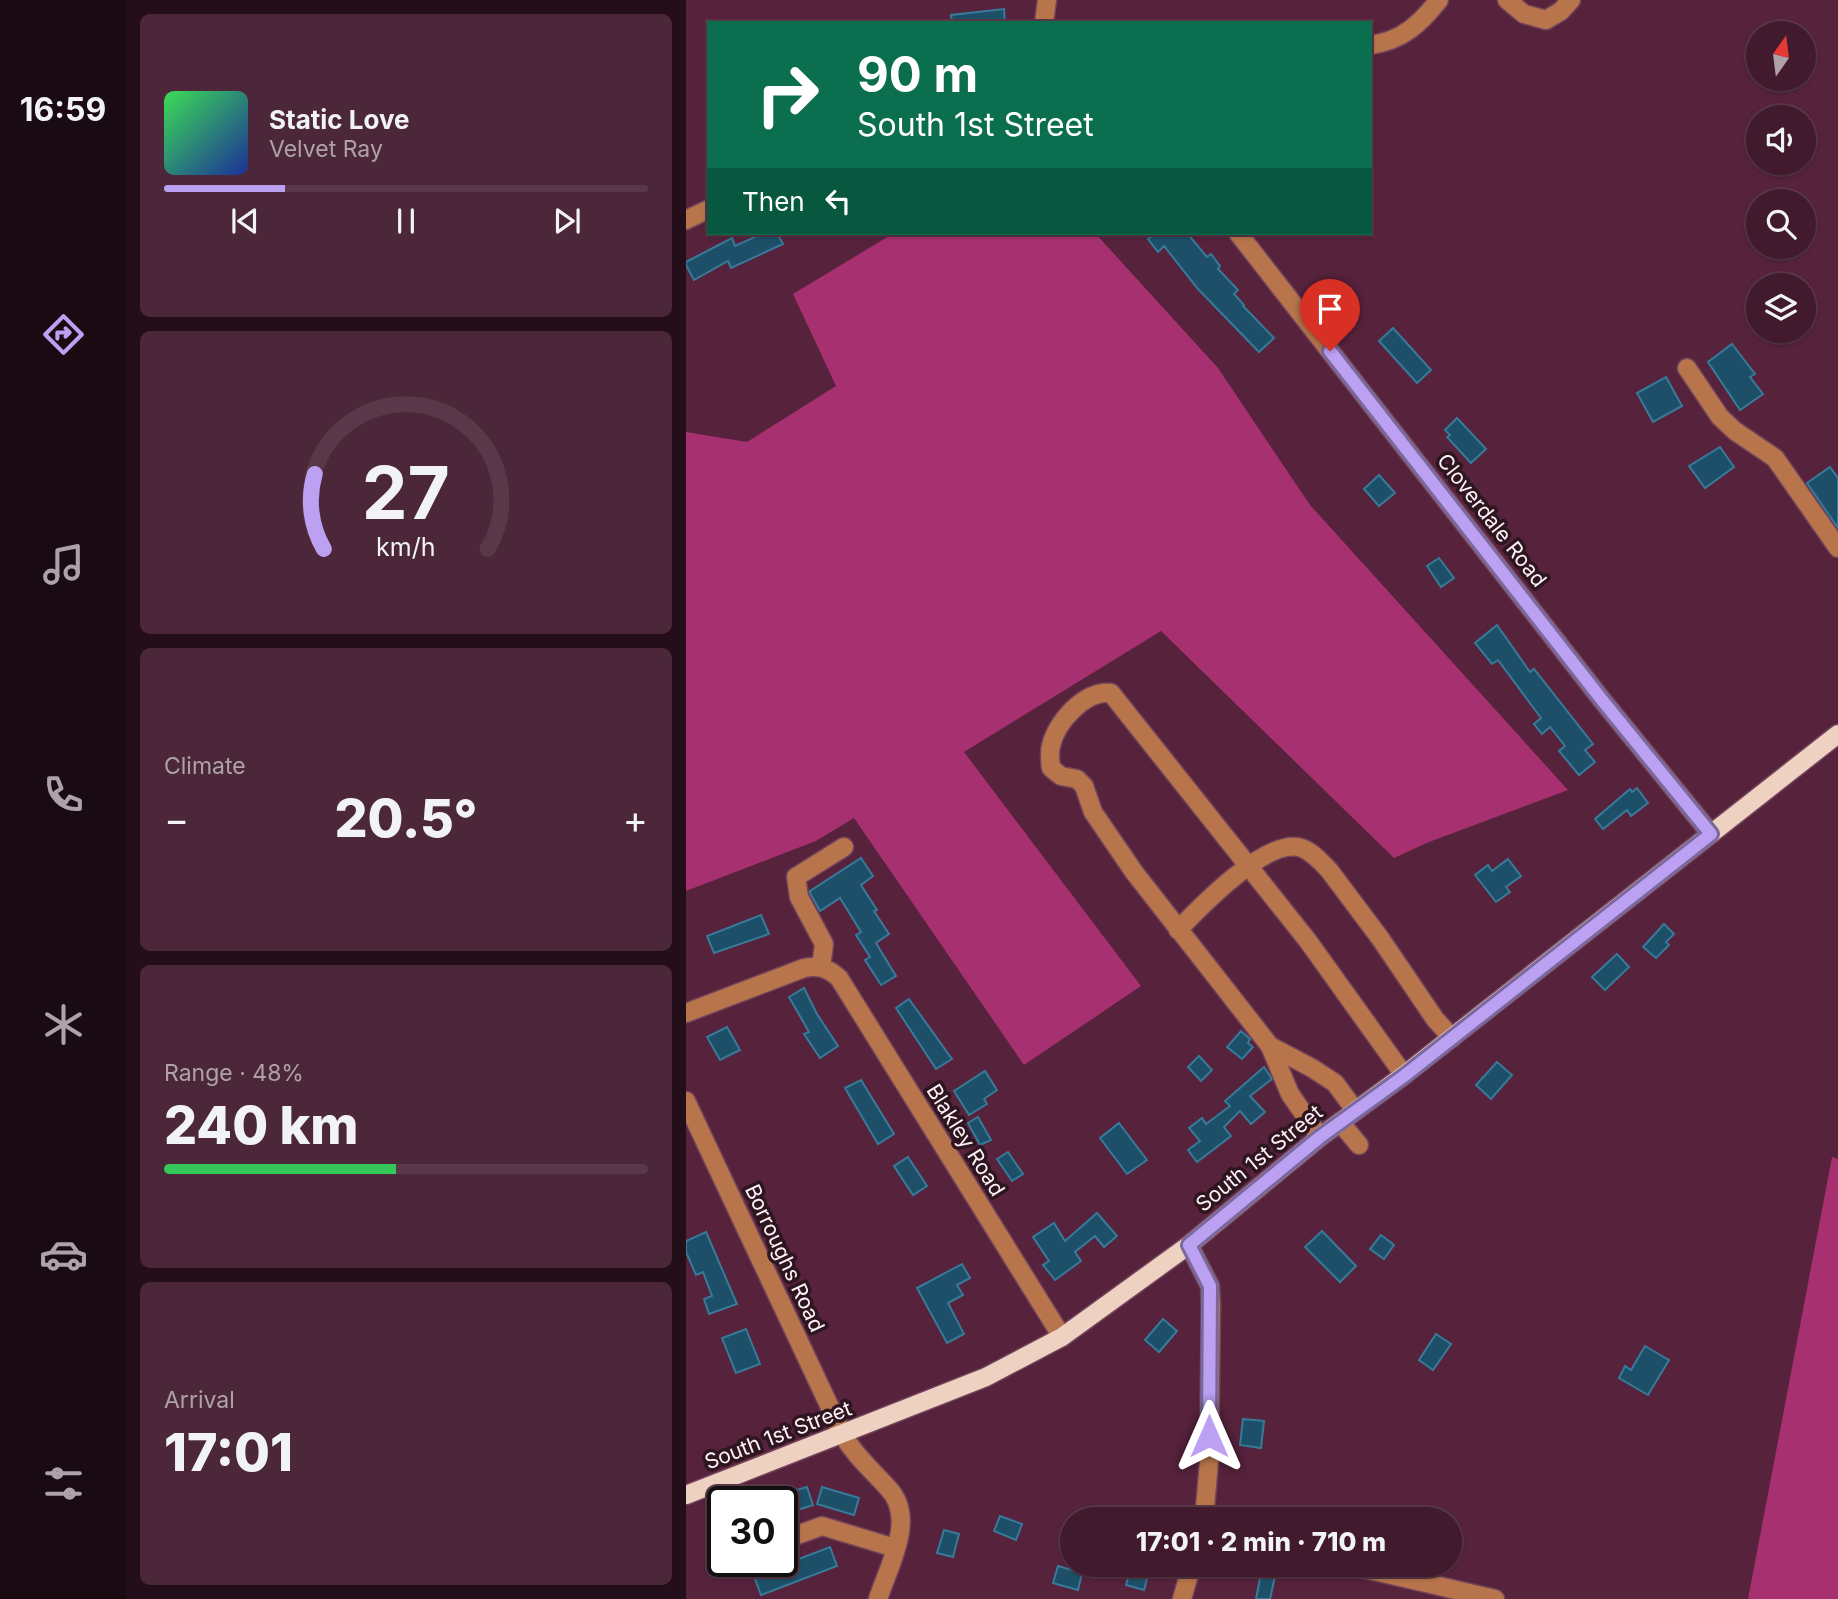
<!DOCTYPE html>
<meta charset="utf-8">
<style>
body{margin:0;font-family:Inter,sans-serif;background:#4c2739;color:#f1f3f6;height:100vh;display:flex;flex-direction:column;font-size:26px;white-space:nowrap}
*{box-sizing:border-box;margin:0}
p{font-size:23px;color:#aea1aa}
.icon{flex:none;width:38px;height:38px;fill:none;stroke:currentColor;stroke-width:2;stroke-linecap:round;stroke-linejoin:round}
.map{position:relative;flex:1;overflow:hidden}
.sheet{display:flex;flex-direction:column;gap:14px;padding:14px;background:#240e19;width:560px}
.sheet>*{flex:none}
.banner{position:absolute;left:21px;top:21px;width:665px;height:214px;border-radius:0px;box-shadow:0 2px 5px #0004,0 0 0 2px #5a3849;background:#0b6e4f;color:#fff;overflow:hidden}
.needle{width:46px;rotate:14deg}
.fabs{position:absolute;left:1060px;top:21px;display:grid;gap:14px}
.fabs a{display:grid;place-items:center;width:70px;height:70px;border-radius:50%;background:#411a2d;box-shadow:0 2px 5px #0004,0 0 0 2px #5a3849;font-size:35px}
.speed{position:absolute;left:21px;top:1486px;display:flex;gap:14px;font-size:35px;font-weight:700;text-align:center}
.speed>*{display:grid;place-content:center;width:91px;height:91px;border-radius:50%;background:#411a2d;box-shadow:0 2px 5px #0004,0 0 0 2px #5a3849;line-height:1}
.speed .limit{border:4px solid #111;border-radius:10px;background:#fff;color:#111}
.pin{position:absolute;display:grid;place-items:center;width:60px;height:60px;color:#fff;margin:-72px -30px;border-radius:50% 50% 50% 0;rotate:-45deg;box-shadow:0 0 7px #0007}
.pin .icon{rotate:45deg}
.me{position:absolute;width:77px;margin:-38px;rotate:0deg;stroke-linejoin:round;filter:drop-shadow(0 0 5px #0008)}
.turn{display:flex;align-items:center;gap:24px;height:147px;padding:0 35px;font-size:32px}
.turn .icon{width:91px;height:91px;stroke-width:2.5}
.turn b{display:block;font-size:49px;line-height:60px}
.then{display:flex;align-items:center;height:66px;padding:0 35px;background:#0003;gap:14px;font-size:26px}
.big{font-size:52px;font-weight:800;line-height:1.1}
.sheet .widget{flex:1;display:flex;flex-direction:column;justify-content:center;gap:10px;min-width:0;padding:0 24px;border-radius:10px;background:#4c2739}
.sheet .dial{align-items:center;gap:0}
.dial svg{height:182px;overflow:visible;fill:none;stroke:#5a3849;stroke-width:7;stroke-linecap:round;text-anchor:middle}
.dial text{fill:#f1f3f6;stroke:none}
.song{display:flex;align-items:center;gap:21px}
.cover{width:84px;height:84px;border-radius:10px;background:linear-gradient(135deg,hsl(130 70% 55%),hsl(230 70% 35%))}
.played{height:7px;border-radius:4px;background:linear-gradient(90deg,#bca0f2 25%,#5a3849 25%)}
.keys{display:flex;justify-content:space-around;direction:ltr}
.heat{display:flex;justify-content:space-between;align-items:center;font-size:38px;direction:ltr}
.charge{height:10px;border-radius:5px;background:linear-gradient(90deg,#34c759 48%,#5a3849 0)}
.trip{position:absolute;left:374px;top:1507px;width:402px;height:70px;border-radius:35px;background:#411a2d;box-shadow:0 2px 5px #0004,0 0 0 2px #5a3849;font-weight:800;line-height:70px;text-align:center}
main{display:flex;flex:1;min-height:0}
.tabs{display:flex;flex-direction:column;width:126px;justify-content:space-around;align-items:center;background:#1a0a12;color:#aea1aa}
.tabs .icon{width:49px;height:49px}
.tabs .selected{color:#bca0f2}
.tabs b{font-size:32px;color:#f1f3f6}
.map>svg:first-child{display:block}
</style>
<main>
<nav class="tabs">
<b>16:59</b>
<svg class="icon selected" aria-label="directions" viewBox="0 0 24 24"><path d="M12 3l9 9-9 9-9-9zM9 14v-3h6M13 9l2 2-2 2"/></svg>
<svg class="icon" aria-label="music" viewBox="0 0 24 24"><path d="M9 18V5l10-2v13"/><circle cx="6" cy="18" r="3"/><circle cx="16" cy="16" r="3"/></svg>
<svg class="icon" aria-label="phone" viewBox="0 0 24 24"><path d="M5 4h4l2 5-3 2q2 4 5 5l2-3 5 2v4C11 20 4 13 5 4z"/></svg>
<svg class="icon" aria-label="climate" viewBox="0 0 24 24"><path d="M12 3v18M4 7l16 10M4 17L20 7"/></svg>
<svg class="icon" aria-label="car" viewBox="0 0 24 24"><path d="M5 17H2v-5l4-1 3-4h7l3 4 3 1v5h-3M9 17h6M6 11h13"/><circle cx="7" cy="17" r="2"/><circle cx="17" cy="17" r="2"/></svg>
<svg class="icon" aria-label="filters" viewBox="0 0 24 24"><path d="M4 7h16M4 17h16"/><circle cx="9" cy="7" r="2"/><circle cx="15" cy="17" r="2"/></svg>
</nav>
<section class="sheet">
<div class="widget">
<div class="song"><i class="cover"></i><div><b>Static Love</b><p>Velvet Ray</p></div></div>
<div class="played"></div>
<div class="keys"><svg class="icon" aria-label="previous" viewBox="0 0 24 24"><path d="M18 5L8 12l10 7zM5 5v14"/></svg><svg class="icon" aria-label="pause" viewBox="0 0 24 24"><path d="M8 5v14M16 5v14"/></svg><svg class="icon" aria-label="next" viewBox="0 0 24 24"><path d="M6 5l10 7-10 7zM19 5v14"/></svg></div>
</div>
<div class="widget dial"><svg viewBox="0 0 100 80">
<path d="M14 69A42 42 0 1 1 86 69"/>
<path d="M14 69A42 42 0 0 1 10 36" stroke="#bca0f2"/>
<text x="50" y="56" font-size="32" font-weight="700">27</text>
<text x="50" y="72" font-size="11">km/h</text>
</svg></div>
<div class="widget"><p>Climate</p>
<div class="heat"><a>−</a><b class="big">20.5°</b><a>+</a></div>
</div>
<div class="widget"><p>Range · 48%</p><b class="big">240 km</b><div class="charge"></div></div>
<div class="widget"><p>Arrival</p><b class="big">17:01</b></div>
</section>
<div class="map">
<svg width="1152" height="1599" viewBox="0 0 1152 1599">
<rect width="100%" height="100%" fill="#57223c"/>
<g fill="#a73170">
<polygon points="208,233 409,233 532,368 624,505 882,790 743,842 708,858 475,631 278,752 455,986 338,1065 168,818 130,841 0,891 0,432 61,442 150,386 107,294"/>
<polygon points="1146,1157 1152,1159 1152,1599 1062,1599"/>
</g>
<g fill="#1d5068" stroke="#377a9a" stroke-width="2">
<polygon points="318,9 319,23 266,23 265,15"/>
<polygon points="78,233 91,233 97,244 45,268 42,261 8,280 0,265 0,262 46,238 49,246"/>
<polygon points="471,233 501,233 521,257 525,254 534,266 532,269 552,290 548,294 558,305 557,306 588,338 573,352 512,289 478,246 472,252 462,239"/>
<polygon points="707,328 745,370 731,383 693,341"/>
<polygon points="1046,344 1069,374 1064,377 1077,394 1054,410 1022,362"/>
<polygon points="980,377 996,406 967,422 951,393"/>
<polygon points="771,418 800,449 785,463 761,437 764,435 759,430"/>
<polygon points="1034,447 1048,467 1019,488 1003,466"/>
<polygon points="1144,467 1152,478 1152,528 1121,483"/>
<polygon points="693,475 709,493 693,506 678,489"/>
<polygon points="753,558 768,578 755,587 741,566"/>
<polygon points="811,625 844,672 848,669 907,744 899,750 909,762 893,775 873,751 879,746 864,727 856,734 848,724 855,718 812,660 806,664 789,643"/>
<polygon points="951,788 962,803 945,816 941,810 917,829 909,819 944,789 946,792"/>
<polygon points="175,858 187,876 175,885 191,910 188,911 203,934 190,943 210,976 195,985 179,960 184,957 170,935 175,932 154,898 134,911 124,893 124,891"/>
<polygon points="822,859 835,876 820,887 824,892 810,902 789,875 802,865 806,871"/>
<polygon points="75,915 83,934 28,953 21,936"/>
<polygon points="978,924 988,934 980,942 983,945 970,958 957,947"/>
<polygon points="931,954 943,967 919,990 906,977"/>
<polygon points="118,988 131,1014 152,1046 134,1058 118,1034 123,1032 103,997"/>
<polygon points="223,999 266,1059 250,1069 210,1008"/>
<polygon points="41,1027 54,1050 34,1060 21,1037"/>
<polygon points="555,1031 564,1039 562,1043 567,1047 556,1059 541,1047"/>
<polygon points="513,1056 526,1070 515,1081 502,1067"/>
<polygon points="811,1062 826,1075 805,1099 790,1085"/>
<polygon points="578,1067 586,1079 564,1096 579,1112 565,1124 554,1111 538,1127 545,1136 511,1162 502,1150 514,1141 503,1128 516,1118 520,1124 544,1106 539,1101"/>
<polygon points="299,1071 311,1090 298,1099 301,1104 283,1115 268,1091"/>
<polygon points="175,1080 208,1134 192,1144 159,1088"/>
<polygon points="292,1117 305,1140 294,1145 282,1123"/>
<polygon points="433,1123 461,1160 441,1174 414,1138"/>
<polygon points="322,1152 337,1174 326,1181 311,1159"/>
<polygon points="222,1157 241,1186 227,1195 208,1166"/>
<polygon points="411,1213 431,1236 418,1247 409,1236 389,1252 395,1261 369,1280 357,1265 363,1261 347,1237 368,1223 379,1241"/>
<polygon points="636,1231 670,1266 654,1282 619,1247"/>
<polygon points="20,1232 51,1304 23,1314 18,1299 26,1296 17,1272 10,1275 0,1252 0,1241"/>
<polygon points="695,1235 708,1245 698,1259 684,1249"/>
<polygon points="276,1264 284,1278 271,1285 277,1295 262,1303 278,1334 261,1343 231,1288"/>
<polygon points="477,1319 491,1331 473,1352 459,1340"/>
<polygon points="60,1329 74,1364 50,1373 36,1338"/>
<polygon points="750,1334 765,1344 747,1370 733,1360"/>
<polygon points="959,1346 983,1360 962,1395 933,1378 939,1366 945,1370"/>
<polygon points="557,1419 578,1421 575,1448 554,1445"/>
<polygon points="121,1487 127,1505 96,1515 96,1494"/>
<polygon points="136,1487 173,1498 168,1515 131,1504"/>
<polygon points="314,1516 336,1524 330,1540 308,1531"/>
<polygon points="258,1530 273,1534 267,1557 251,1553"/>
<polygon points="144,1547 151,1566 75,1595 68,1576"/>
<polygon points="446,1564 465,1564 458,1590 440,1585"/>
<polygon points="372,1566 396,1573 392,1590 367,1583"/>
<polygon points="575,1573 589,1576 584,1599 570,1599"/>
</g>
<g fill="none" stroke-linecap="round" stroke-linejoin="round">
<defs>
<g id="minor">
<polyline points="821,0 838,14 860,20 875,11 885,0"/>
<polyline points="358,23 361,0"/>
<path d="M684 45C716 41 734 24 753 0"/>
<polyline points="0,220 23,209"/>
<polyline points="552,233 916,700 1025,834"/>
<polyline points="1001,368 1034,417 1049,431 1089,458 1152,548"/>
<path d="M492 930C515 906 578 841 612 847 624 849 635 862 643 870L694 938 749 1019 766 1038"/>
<polyline points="135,967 138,944 113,897 110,877 158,847"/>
<path d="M0 1013 118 968C132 965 142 968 153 978L376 1337"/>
<polyline points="584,1046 604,1094 634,1137"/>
<path d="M0 1101 157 1435C169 1456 186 1470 202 1488 231 1518 203 1565 192 1599"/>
<path d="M669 1110 649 1083 626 1068 584 1046 448 872 407 812 398 786 391 779 375 776 365 768C364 760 363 753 365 746 370 722 399 690 425 693L622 941 718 1075"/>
<polyline points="654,1122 673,1145"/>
<polyline points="503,1245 524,1286 525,1305 523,1462 518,1519"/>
<polyline points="100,1539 136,1526 209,1548"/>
<polyline points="658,1564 809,1599"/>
<polyline points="496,1599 506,1564"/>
</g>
<polyline id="major" points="0,1495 300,1377 376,1337 503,1245 634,1137 718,1075 1152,734"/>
</defs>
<use href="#minor" stroke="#72435a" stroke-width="21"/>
<use href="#major" stroke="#72435a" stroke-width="21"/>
<use href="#minor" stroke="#b8754c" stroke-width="18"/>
<use href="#major" stroke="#eed1c1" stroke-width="18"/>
</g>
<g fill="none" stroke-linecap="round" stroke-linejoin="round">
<defs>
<polyline id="route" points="523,1436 524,1286 503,1245 634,1137 718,1076 1025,834 916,700 644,351"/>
</defs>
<use href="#route" stroke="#7a689d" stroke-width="18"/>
<use href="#route" stroke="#bca0f2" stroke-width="12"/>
</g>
<g text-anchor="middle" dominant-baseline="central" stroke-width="7" stroke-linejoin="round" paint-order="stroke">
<g font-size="21" fill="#fff1f6" stroke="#2e1621">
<text transform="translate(806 520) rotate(52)">Cloverdale Road</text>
<text transform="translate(280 1140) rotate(58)">Blakley Road</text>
<text transform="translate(573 1158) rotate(-39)">South 1st Street</text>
<text transform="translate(99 1258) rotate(65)">Borroughs Road</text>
<text transform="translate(92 1435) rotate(-21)">South 1st Street</text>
</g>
</g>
</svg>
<div class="fabs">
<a><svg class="needle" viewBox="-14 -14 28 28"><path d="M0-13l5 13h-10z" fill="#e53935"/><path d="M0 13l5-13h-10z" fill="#aea1aa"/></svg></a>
<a><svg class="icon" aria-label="sound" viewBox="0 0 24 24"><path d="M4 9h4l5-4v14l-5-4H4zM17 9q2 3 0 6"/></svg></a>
<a><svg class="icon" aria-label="search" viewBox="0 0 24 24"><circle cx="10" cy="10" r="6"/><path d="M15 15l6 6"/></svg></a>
<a><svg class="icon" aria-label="layers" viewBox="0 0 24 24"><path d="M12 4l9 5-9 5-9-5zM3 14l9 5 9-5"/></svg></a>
</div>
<div class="speed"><div class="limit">30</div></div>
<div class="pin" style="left:644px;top:351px;background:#d93025"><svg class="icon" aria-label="arrive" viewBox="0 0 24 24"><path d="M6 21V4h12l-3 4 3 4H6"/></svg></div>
<svg class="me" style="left:523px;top:1436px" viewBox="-20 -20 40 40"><path d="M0-17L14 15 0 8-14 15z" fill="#bca0f2" stroke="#fff" stroke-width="4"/></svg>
<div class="trip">17:01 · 2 min · 710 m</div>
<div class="banner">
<div class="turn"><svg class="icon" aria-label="right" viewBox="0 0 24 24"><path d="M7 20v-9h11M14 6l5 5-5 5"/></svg><div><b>90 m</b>South 1st Street</div></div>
<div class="then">Then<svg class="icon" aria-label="left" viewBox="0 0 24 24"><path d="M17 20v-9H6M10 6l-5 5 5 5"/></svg></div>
</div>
</div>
</main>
